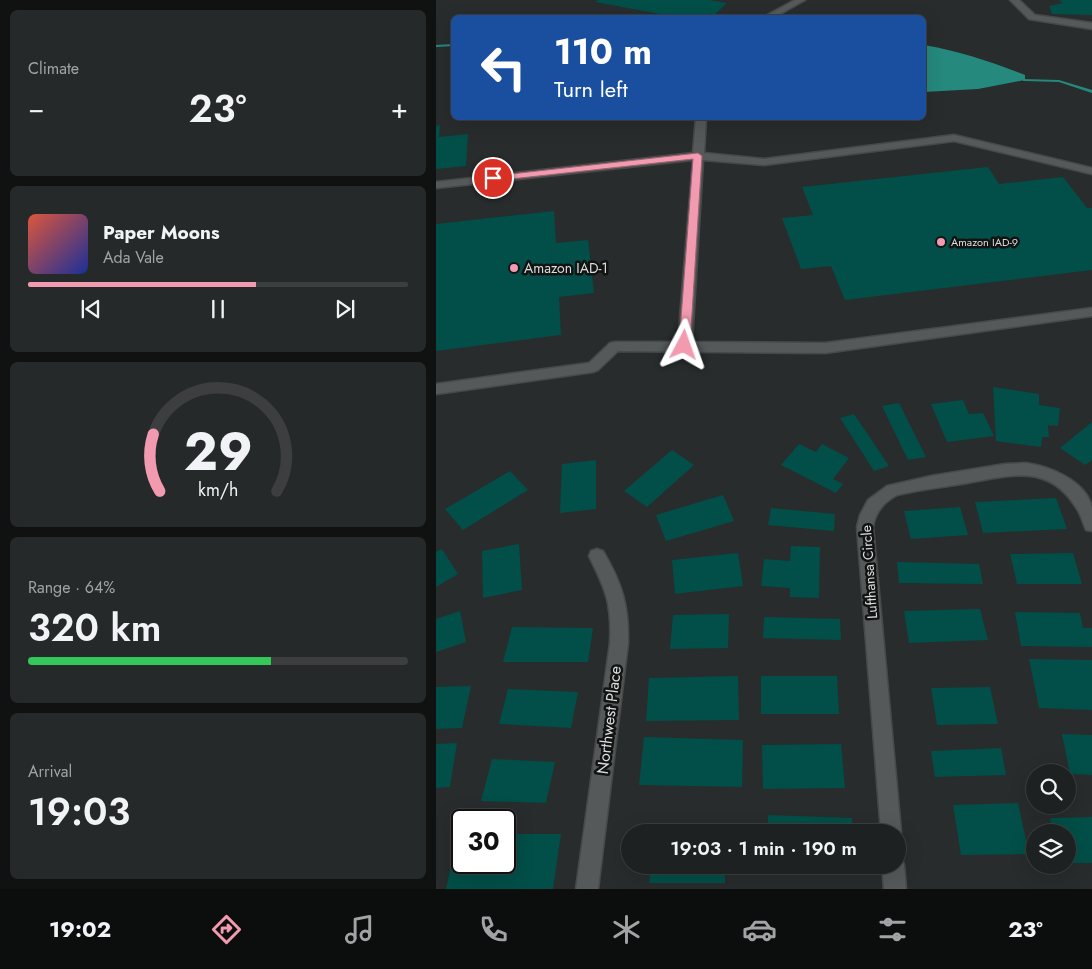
<!DOCTYPE html>
<meta charset="utf-8">
<style>
body{margin:0;font-family:Jost,sans-serif;background:#26292a;color:#f1f3f6;height:100vh;display:flex;flex-direction:column;font-size:19px;white-space:nowrap}
*{box-sizing:border-box;margin:0}
p{font-size:16px;color:#a1a3a5}
.icon{flex:none;width:28px;height:28px;fill:none;stroke:currentColor;stroke-width:2;stroke-linecap:round;stroke-linejoin:round}
.map{position:relative;flex:1;overflow:hidden}
.sheet{display:flex;flex-direction:column;gap:10px;padding:10px;background:#101212;width:436px}
.sheet>*{flex:none}
.banner{position:absolute;left:15px;top:15px;width:475px;height:105px;border-radius:8px;box-shadow:0 5px 20px #0002,0 0 0 1px #3c3e3f;background:#1a4fa0;color:#fff;overflow:hidden}
.tools{position:absolute;left:590px;top:764px;display:grid;gap:10px}
.tools a{display:grid;place-items:center;width:50px;height:50px;border-radius:50%;background:#1e2121;box-shadow:0 5px 20px #0002,0 0 0 1px #3c3e3f;font-size:25px}
.speed{position:absolute;left:15px;top:809px;display:flex;gap:10px;font-size:25px;font-weight:700;text-align:center}
.speed>*{display:grid;place-content:center;width:65px;height:65px;border-radius:50%;background:#1e2121;box-shadow:0 5px 20px #0002,0 0 0 1px #3c3e3f;line-height:1}
.speed .limit{border:2px solid #111;border-radius:8px;background:#fff;color:#111}
.pin{position:absolute;display:grid;place-items:center;width:42px;height:42px;color:#fff;margin:-21px;border:2px solid #fff;border-radius:50%;box-shadow:0 1px 5px #0007}
.me{position:absolute;width:55px;margin:-28px;rotate:4deg;stroke-linejoin:round;filter:drop-shadow(0 0 4px #0008)}
.turn{display:flex;align-items:center;gap:18px;height:105px;padding:0 20px;font-size:22px}
.turn .icon{width:65px;height:65px;stroke-width:2.5}
.turn b{display:block;font-size:35px;line-height:42px}
.big{font-size:38px;font-weight:600;line-height:1.1}
.sheet .tile{flex:1;display:flex;flex-direction:column;justify-content:center;gap:8px;min-width:0;padding:0 18px;border-radius:8px;background:#26292a}
.sheet .dial{align-items:center;gap:0}
.dial svg{height:130px;overflow:visible;fill:none;stroke:#3c3e3f;stroke-width:7;stroke-linecap:round;text-anchor:middle}
.dial text{fill:#f1f3f6;stroke:none}
.song{display:flex;align-items:center;gap:15px}
.cover{width:60px;height:60px;border-radius:8px;background:linear-gradient(135deg,hsl(10 70% 55%),hsl(230 70% 35%))}
.played{height:5px;border-radius:2px;background:linear-gradient(90deg,#f29ab0 60%,#3c3e3f 60%)}
.keys{display:flex;justify-content:space-around;direction:ltr}
.heat{display:flex;justify-content:space-between;align-items:center;font-size:28px;direction:ltr}
.charge{height:8px;border-radius:4px;background:linear-gradient(90deg,#34c759 64%,#3c3e3f 0)}
.trip{position:absolute;left:185px;top:824px;width:285px;height:50px;border-radius:25px;background:#1e2121;box-shadow:0 5px 20px #0002,0 0 0 1px #3c3e3f;font-weight:600;line-height:50px;text-align:center}
.menu{display:flex;height:80px;justify-content:space-around;align-items:center;background:#0c0d0d;color:#a1a3a5}
.menu .icon{width:35px;height:35px}
.menu .current{color:#f29ab0}
.menu b{font-size:22px;color:#f1f3f6}
main{display:flex;flex:1;min-height:0}
.map>svg:first-child{display:block}
</style>
<main>
<section class="sheet">
<div class="tile"><p>Climate</p>
<div class="heat"><a>−</a><b class="big">23°</b><a>+</a></div>
</div>
<div class="tile">
<div class="song"><i class="cover"></i><div><b>Paper Moons</b><p>Ada Vale</p></div></div>
<div class="played"></div>
<div class="keys"><svg class="icon" aria-label="previous" viewBox="0 0 24 24"><path d="M18 5L8 12l10 7zM5 5v14"/></svg><svg class="icon" aria-label="pause" viewBox="0 0 24 24"><path d="M8 5v14M16 5v14"/></svg><svg class="icon" aria-label="next" viewBox="0 0 24 24"><path d="M6 5l10 7-10 7zM19 5v14"/></svg></div>
</div>
<div class="tile dial"><svg viewBox="0 0 100 80">
<path d="M14 69A42 42 0 1 1 86 69"/>
<path d="M14 69A42 42 0 0 1 10 34" stroke="#f29ab0"/>
<text x="50" y="56" font-size="32" font-weight="700">29</text>
<text x="50" y="72" font-size="11">km/h</text>
</svg></div>
<div class="tile"><p>Range · 64%</p><b class="big">320 km</b><div class="charge"></div></div>
<div class="tile"><p>Arrival</p><b class="big">19:03</b></div>
</section>
<div class="map">
<svg width="656" height="889" viewBox="0 0 656 889">
<rect width="100%" height="100%" fill="#282c2c"/>
<path fill="#25897d" d="M488 45C523 51 556 62 589 75V80L542 89 488 92Z"/>
<g fill="none" stroke-linecap="round" stroke-linejoin="round">
<g fill="#25897d" fill-rule="evenodd">
<polygon points="18,44 18,46 0,47 0,45"/>
<polygon points="587,79 623,80 656,90 656,93 623,82 589,81 587,81"/>
</g>
</g>
<g fill="#014f48">
<polygon points="162,0 273,0 291,3 275,18 245,18 159,2"/>
<polygon points="623,0 656,0 656,15 616,14 613,6 627,3"/>
<polygon points="4,125 3,137 32,134 30,166 0,169 0,126"/>
<polygon points="552,167 563,184 627,177 651,208 656,208 656,270 409,300 395,266 365,269 346,218 377,215 366,187"/>
<polygon points="118,211 120,243 152,240 158,293 123,297 125,335 0,351 0,224"/>
<polygon points="557,387 603,394 603,405 624,408 622,426 612,425 613,437 606,437 605,447 560,441"/>
<polygon points="527,400 533,414 547,413 558,436 511,442 495,404"/>
<polygon points="463,403 490,457 472,460 446,406"/>
<polygon points="418,414 453,466 438,471 404,418"/>
<polygon points="656,422 656,460 649,465 624,448"/>
<polygon points="363,444 380,452 386,444 413,458 397,479 407,484 400,493 345,465"/>
<polygon points="236,450 258,465 211,507 188,491"/>
<polygon points="160,460 160,509 124,513 126,464"/>
<polygon points="74,471 92,490 27,530 9,509"/>
<polygon points="287,495 298,521 230,541 220,515"/>
<polygon points="620,498 631,529 547,533 539,502"/>
<polygon points="524,507 532,535 475,539 468,511"/>
<polygon points="335,508 399,514 398,531 332,525"/>
<polygon points="83,544 86,590 47,598 46,551"/>
<polygon points="355,546 384,547 383,598 354,597 354,588 325,586 328,559 354,561"/>
<polygon points="6,549 22,574 0,587 0,552"/>
<polygon points="302,553 307,586 239,594 236,560"/>
<polygon points="637,553 646,584 581,584 574,554"/>
<polygon points="461,562 543,564 547,584 463,583"/>
<polygon points="544,609 552,640 473,643 468,611"/>
<polygon points="24,611 30,642 0,652 0,619"/>
<polygon points="579,612 644,613 647,628 656,628 656,647 585,646"/>
<polygon points="293,614 292,648 234,649 237,615"/>
<polygon points="328,617 404,619 405,640 327,638"/>
<polygon points="76,627 157,628 152,662 67,662"/>
<polygon points="593,659 656,660 656,710 603,708"/>
<polygon points="302,676 303,720 210,721 213,678"/>
<polygon points="325,676 401,676 403,714 325,714"/>
<polygon points="35,686 26,728 0,729 0,687"/>
<polygon points="554,687 562,724 501,725 495,688"/>
<polygon points="72,689 142,692 135,728 63,724"/>
<polygon points="626,734 656,735 656,775 634,774"/>
<polygon points="208,737 307,740 306,787 203,785"/>
<polygon points="21,743 14,787 0,788 0,744"/>
<polygon points="405,744 409,788 327,789 326,745"/>
<polygon points="565,748 570,775 499,777 495,751"/>
<polygon points="56,759 119,762 110,803 45,801"/>
<polygon points="582,803 593,854 525,855 517,805"/>
<polygon points="332,815 416,818 416,832 332,832"/>
<polygon points="656,817 656,863 631,863 631,832 617,832 614,818"/>
<polygon points="22,834 26,834 26,862 69,862 69,834 125,834 117,889 10,889"/>
<polygon points="215,865 289,865 289,883 213,883"/>
</g>
<g fill="none" stroke-linecap="round" stroke-linejoin="round">
<defs>
<g id="minor">
<polygon points="359,0 369,0 337,18 326,18"/>
<polygon points="574,0 583,0 599,15 656,23 656,29 593,19"/>
<polygon points="260,118 270,118 268,153 328,159 518,135 656,168 656,174 518,141 328,165 267,160 256,342 389,343 656,308 656,316 389,353 182,351 162,370 157,372 0,394 0,384 153,363 174,343 179,342 242,342 257,160 0,188 0,182 257,153"/>
<path d="M590 463C613 466 651 481 656 508 656 515 656 524 656 531L650 530C647 523 645 515 641 509 614 464 578 475 536 482 511 487 486 489 461 495 448 502 439 512 437 527L465 832 461 840V832H445L421 527 424 515 432 500 451 486 495 476 569 464Z"/>
<path d="M161 549 167 551C186 583 193 606 192 643L162 889H140L174 643C176 604 170 590 153 556L155 551Z"/>
<polygon points="461,856 465,857 468,865 470,889 448,889 446,865 461,865"/>
</g>
</defs>
<use href="#minor" stroke="#464948" stroke-width="3"/>
<use href="#minor" fill="#555959" fill-rule="evenodd"/>
</g>
<polygon fill="#f29ab0" stroke="#9d6472" points="262,153 266,156 254,345 248,349 243,345 257,159 57,181 53,178 57,176"/>
<g fill="#f29ab0" stroke="#121414" stroke-width="2">
<circle cx="505" cy="242" r="5"/>
<circle cx="78" cy="268" r="5"/>
</g>
<g text-anchor="middle" dominant-baseline="central" stroke-width="5" stroke-linejoin="round" paint-order="stroke">
<g font-size="11" fill="#dbdedd" stroke="#121414" text-anchor="start">
<text x="515" y="242">Amazon IAD-9</text>
</g>
<g font-size="14" fill="#dbdedd" stroke="#121414" text-anchor="start">
<text x="88" y="268">Amazon IAD-1</text>
</g>
<g font-size="14" fill="#dbdedd" stroke="#121414">
<text transform="translate(433 572) rotate(-94)">Lufthansa Circle</text>
</g>
<g font-size="16" fill="#dbdedd" stroke="#121414">
<text transform="translate(173 720) rotate(-83)">Northwest Place</text>
</g>
</g>
</svg>
<div class="tools">
<a><svg class="icon" aria-label="search" viewBox="0 0 24 24"><circle cx="10" cy="10" r="6"/><path d="M15 15l6 6"/></svg></a>
<a><svg class="icon" aria-label="layers" viewBox="0 0 24 24"><path d="M12 4l9 5-9 5-9-5zM3 14l9 5 9-5"/></svg></a>
</div>
<div class="speed"><div class="limit">30</div></div>
<div class="pin" style="left:57px;top:178px;background:#d93025"><svg class="icon" aria-label="arrive" viewBox="0 0 24 24"><path d="M6 21V4h12l-3 4 3 4H6"/></svg></div>
<svg class="me" style="left:248px;top:345px" viewBox="-20 -20 40 40"><path d="M0-17L14 15 0 8-14 15z" fill="#f29ab0" stroke="#fff" stroke-width="4"/></svg>
<div class="trip">19:03 · 1 min · 190 m</div>
<div class="banner">
<div class="turn"><svg class="icon" aria-label="left" viewBox="0 0 24 24"><path d="M17 20v-9H6M10 6l-5 5 5 5"/></svg><div><b>110 m</b>Turn left</div></div>
</div>
</div>
</main>
<nav class="menu">
<b>19:02</b>
<svg class="icon current" aria-label="directions" viewBox="0 0 24 24"><path d="M12 3l9 9-9 9-9-9zM9 14v-3h6M13 9l2 2-2 2"/></svg>
<svg class="icon" aria-label="music" viewBox="0 0 24 24"><path d="M9 18V5l10-2v13"/><circle cx="6" cy="18" r="3"/><circle cx="16" cy="16" r="3"/></svg>
<svg class="icon" aria-label="phone" viewBox="0 0 24 24"><path d="M5 4h4l2 5-3 2q2 4 5 5l2-3 5 2v4C11 20 4 13 5 4z"/></svg>
<svg class="icon" aria-label="climate" viewBox="0 0 24 24"><path d="M12 3v18M4 7l16 10M4 17L20 7"/></svg>
<svg class="icon" aria-label="car" viewBox="0 0 24 24"><path d="M5 17H2v-5l4-1 3-4h7l3 4 3 1v5h-3M9 17h6M6 11h13"/><circle cx="7" cy="17" r="2"/><circle cx="17" cy="17" r="2"/></svg>
<svg class="icon" aria-label="filters" viewBox="0 0 24 24"><path d="M4 7h16M4 17h16"/><circle cx="9" cy="7" r="2"/><circle cx="15" cy="17" r="2"/></svg>
<b>23°</b>
</nav>
